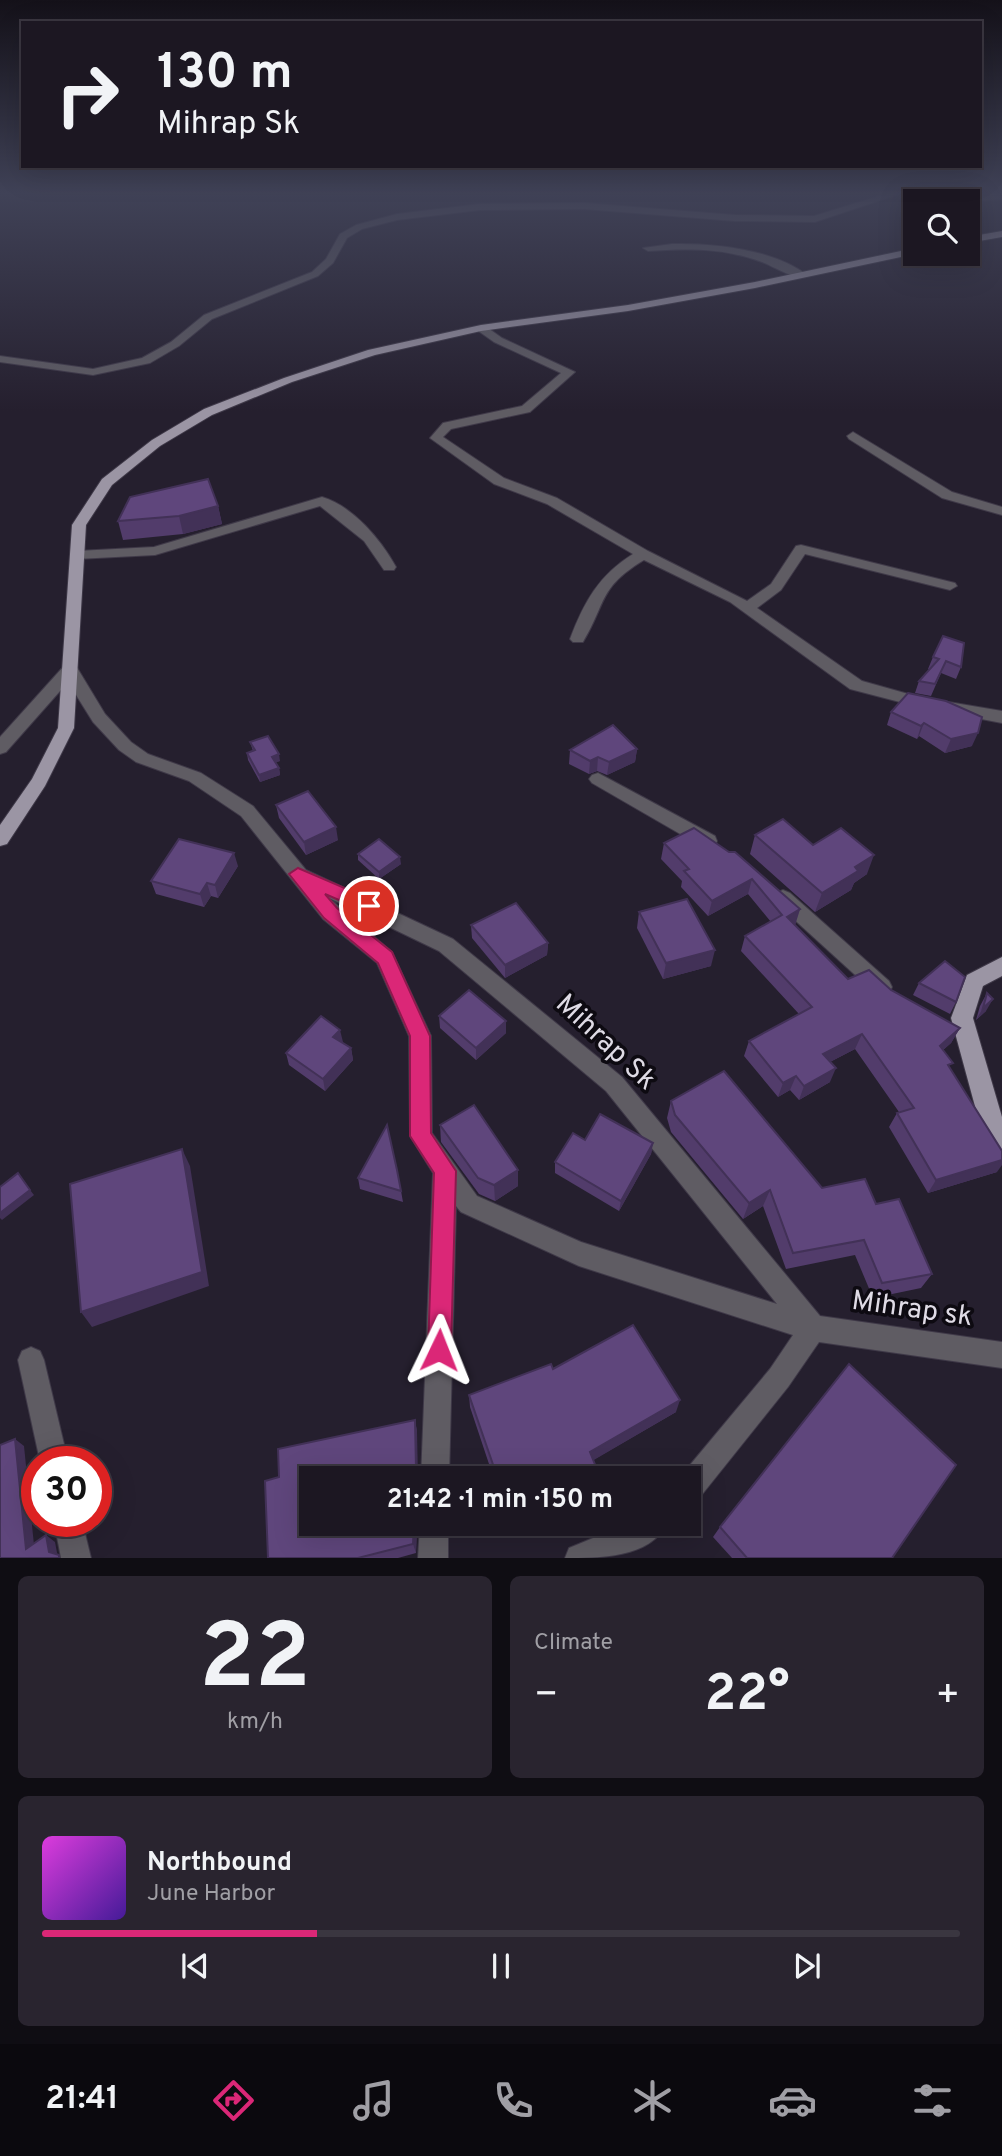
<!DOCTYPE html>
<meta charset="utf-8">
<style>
body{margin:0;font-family:Overpass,sans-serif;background:#29242f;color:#f1f3f6;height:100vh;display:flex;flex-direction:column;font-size:26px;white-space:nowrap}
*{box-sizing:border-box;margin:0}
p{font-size:23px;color:#a09fa5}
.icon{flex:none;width:38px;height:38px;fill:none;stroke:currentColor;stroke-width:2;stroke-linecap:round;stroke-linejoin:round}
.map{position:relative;height:1558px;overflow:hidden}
.details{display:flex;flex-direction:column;gap:18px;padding:18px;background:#0f0d13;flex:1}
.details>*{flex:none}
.guide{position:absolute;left:21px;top:21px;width:961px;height:147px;border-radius:0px;box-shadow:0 7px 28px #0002,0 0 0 2px #3a3640;background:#1c1722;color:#f1f3f6;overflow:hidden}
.tools{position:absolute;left:903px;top:189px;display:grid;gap:14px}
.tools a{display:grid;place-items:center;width:77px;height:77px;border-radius:0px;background:#1c1722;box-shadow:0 7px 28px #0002,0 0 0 2px #3a3640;font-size:35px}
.speed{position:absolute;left:21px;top:1446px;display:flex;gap:14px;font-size:35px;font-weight:700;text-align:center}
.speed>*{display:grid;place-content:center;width:91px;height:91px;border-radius:50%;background:#1c1722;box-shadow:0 7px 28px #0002,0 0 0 2px #3a3640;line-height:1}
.speed .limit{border:10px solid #d22;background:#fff;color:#111}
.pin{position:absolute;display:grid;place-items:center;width:60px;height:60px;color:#fff;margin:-30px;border:4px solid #fff;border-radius:50%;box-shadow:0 2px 7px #0007}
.me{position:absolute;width:77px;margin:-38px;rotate:2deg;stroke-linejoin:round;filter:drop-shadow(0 0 5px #0008)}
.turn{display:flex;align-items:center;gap:24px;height:147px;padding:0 21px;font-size:32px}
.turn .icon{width:91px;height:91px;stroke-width:2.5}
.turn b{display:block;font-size:49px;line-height:60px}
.big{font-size:52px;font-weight:700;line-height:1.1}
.details .widget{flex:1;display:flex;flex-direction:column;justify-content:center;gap:10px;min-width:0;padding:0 24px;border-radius:10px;background:#29242f}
.details .dial{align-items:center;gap:0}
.dial b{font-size:91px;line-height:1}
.song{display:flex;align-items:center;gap:21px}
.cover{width:84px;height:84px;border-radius:10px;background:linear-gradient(135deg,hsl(300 70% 55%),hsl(260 70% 35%))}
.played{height:7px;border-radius:4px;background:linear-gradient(90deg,#db2777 30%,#3a3640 30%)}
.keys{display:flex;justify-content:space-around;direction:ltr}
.heat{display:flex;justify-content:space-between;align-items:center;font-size:38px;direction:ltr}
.details .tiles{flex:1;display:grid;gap:18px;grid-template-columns:1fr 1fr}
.widget:last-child{grid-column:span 2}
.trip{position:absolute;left:299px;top:1466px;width:402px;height:70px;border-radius:0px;background:#1c1722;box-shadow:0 7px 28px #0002,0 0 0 2px #3a3640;font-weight:700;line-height:70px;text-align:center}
.tabs{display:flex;height:112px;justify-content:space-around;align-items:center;background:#0b090e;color:#a09fa5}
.tabs .icon{width:49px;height:49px}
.tabs .selected{color:#db2777}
.tabs b{font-size:32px;color:#f1f3f6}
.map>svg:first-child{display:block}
</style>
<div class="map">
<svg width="1002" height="1558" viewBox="0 0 1002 1558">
<rect width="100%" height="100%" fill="#251f2e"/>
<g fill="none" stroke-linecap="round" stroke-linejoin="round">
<defs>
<g id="minor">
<polygon points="889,193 902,193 815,222 735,221 584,209 480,210 397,220 362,229 347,238 333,263 318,276 212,319 179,346 150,363 93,375 0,362 0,356 93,369 142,358 171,342 204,315 312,272 326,259 340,234 356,225 397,214 480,204 584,203 735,215 814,216"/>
<polygon points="1002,193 1002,199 976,201 968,210 970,197"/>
<path d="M672 244C713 243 773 249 807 275 797 282 773 266 762 262 725 248 687 248 648 251L643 248Z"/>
<path d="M477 326H485L502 338 575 372 530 412 451 429 443 437 504 478 557 498 648 551 747 601 771 584 796 546 801 545 955 583 957 586 950 590 805 554 781 590 757 608 862 681 919 697 1002 711V723L919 707 850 689 730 602 644 560C598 588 607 602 583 642H573L570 639C584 602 599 575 633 554L547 504 494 484 430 438 443 423 522 406 561 373 494 342 477 330Z"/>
<polygon points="853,432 952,492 1002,507 1002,515 942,498 849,439 847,436"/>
<path d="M322 497C353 506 381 540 396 567L394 570H384L364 541 320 506 155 555 77 559 70 555 77 551 154 547Z"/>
<path d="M70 665 76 666 105 714 131 742 148 754 201 773 253 806 306 870 453 939 622 1077 820 1316 1002 1342V1368L819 1342 788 1387 700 1497 690 1501V1479L680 1477 770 1369 793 1335 579 1266 461 1212 456 1206 449 1479H421L433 1173 410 1136 409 1036 377 963 323 919 241 816 189 781 136 762 119 750 93 722 68 682 6 752 0 754V737L64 666ZM329 898 439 951 606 1091 777 1304 581 1242 477 1196 432 1133 431 1036 392 952Z"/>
<polygon points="598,773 715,836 717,841 715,846 701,846 592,783 589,779 592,775"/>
<polygon points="783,890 790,893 889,981 892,987 889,993 882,996 875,993 776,903 773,898 776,893"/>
<polygon points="31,1347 40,1351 44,1360 68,1461 40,1461 18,1360 22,1351"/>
<polygon points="54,1521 82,1521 91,1558 61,1558"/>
<polygon points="420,1524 448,1524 448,1558 418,1558"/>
<path d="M627 1524H666C651 1558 598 1558 565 1558L569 1548Z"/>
</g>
<g id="major">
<polygon points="1002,231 1002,237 968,243 968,237"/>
<polygon points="915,248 915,254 755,288 628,311 481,331 375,355 292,382 212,415 160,446 112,485 86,525 74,728 45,786 7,844 0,846 0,825 32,779 58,728 72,525 102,479 152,440 204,409 284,378 368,350 481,325 628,305 755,282"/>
<polygon points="1002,957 1002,976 983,986 973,1018 1002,1117 1002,1152 994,1149 976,1110 951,1018 967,975"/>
</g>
</defs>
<use href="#minor" stroke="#3f3948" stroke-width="2"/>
<use href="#major" stroke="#3f3948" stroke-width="2"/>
<use href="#minor" fill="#5f5c63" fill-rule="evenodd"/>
<use href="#major" fill="#9b95a4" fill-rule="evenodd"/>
</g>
<g fill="#523c6b">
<polygon points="218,506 222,524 183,534 123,540 118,521"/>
<polygon points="933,657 961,667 956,679 941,673 931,696 915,693 919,681 930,669 928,669"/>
<polygon points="908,693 972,746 945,753 919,736 917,739 887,725 891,712"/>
<polygon points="250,742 280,761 276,762 279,768 280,775 260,782 248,760 247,753 253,751"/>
<polygon points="637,749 635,762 607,775 597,771 589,774 569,764 570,750"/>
<polygon points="276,805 338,840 306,855 279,818"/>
<polygon points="694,828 800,909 795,925 848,979 891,990 960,1028 951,1043 943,1050 950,1069 997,1172 928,1193 889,1127 897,1113 899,1112 855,1049 830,1062 830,1082 799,1100 790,1090 778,1097 744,1056 749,1041 799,1014 741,951 745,936 771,922 748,894 708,916 681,887 682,881 661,859 664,843"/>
<polygon points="755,835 813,845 867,874 854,883 851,890 815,912 750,854"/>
<polygon points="358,854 401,864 379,879 358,860"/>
<polygon points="238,866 218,898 211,896 204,907 156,894 151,881"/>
<polygon points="639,912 711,966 663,979 637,928"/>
<polygon points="471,925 548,943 547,955 505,978 472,938"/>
<polygon points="919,983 956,1002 950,1014 913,995"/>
<polygon points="987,993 986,1011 976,1020 980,1006"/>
<polygon points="439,1016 506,1033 476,1060 440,1028"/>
<polygon points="342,1042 351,1048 353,1060 325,1091 289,1065 286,1053 343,1042"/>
<polygon points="671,1101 822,1188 876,1204 932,1274 921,1288 873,1298 855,1255 786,1269 763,1206 743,1219 671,1132 667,1118"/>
<polygon points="440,1125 518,1170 518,1186 495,1201 479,1194 441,1142"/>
<polygon points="585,1140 653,1143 651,1154 619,1211 555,1173 555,1162"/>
<polygon points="358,1178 401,1191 403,1202 360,1189"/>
<polygon points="553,1369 676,1412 593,1460 596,1467 594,1478 591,1479 494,1479 470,1407 469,1395"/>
<polygon points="415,1420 417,1432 312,1524 417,1524 416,1553 398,1558 268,1558"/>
<polygon points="720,1527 892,1558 732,1558 713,1537"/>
</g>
<g fill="#423157">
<polygon points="218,506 222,524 183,534 179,516"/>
<polygon points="924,723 919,736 917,739 921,726"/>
<polygon points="978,733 972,746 945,753 951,739"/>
<polygon points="637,749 635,762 607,775 609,762"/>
<polygon points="279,754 280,761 274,763 272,757"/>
<polygon points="598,757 597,771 589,774 590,761"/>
<polygon points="279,768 280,775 260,782 259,775"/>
<polygon points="336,827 338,840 306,855 304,842"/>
<polygon points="234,853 238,866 218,898 215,885"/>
<polygon points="874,855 867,874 854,883 851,890 815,912 822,893 855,867"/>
<polygon points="400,857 401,864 379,879 379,872"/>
<polygon points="752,879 748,894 708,916 712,901"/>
<polygon points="207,883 211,896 204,907 200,894"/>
<polygon points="800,909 795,925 782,933 787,917"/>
<polygon points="548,943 547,955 505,978 505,965"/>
<polygon points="715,950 711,966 663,979 666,963"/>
<polygon points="993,999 986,1011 976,1020 983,1008"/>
<polygon points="506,1021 506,1033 476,1060 476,1048"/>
<polygon points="960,1028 951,1043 932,1060 940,1046"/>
<polygon points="340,1030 343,1042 336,1049 333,1037"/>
<polygon points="862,1034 855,1049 818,1068 823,1054"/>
<polygon points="351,1048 353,1060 325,1091 323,1079"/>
<polygon points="836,1068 830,1082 799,1100 804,1086"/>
<polygon points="796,1076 790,1090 778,1097 783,1083"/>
<polygon points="653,1143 651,1154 619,1211 621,1201"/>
<polygon points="182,1149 190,1166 209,1286 92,1327 81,1312"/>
<polygon points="1002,1160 1002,1165 997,1172 928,1193 936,1180"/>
<polygon points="518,1170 518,1186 495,1201 494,1185"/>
<polygon points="30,1190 34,1195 2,1220 0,1218 0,1213"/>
<polygon points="770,1190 763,1206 743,1219 749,1203"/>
<polygon points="680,1400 676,1412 587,1464 590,1452"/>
<polygon points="415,1420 417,1432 418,1479 416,1468"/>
<polygon points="15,1439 24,1446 35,1555 26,1549"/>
<polygon points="596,1467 594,1478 591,1479 565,1479"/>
<polygon points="414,1524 417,1524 416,1553 413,1544"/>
<polygon points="46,1535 55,1542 58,1558 49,1552"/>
</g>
<g fill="#5f467c" stroke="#423157" stroke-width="2">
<polygon points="208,479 218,506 179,516 118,521 130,497"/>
<polygon points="943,636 964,643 961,667 946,661 935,684 919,681 939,659 933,657"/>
<polygon points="908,693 946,701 982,717 978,733 951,739 924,723 921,726 891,712"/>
<polygon points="613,725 637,749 609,762 598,757 590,761 570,750"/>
<polygon points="268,736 279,754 272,757 279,768 259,775 247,753 255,750 250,742"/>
<polygon points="308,791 336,827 304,842 276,805"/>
<polygon points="783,819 813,845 841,828 874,855 855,867 858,871 822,893 755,835"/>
<polygon points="694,828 729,852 735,852 800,909 787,917 848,979 869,970 891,990 960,1028 940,1046 953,1063 948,1065 1002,1151 1002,1160 936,1180 897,1113 914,1108 862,1034 823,1054 836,1068 804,1086 796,1076 783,1083 749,1041 812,1007 745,936 782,915 752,879 712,901 684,871 689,869 664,843"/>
<polygon points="179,839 234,853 215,885 207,883 200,894 151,881"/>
<polygon points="379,839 400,857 379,872 358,854"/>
<polygon points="687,899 715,950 666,963 639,912"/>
<polygon points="516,903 548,943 505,965 471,925"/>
<polygon points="945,961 965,977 956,1002 919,983"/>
<polygon points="469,990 506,1021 476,1048 439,1016"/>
<polygon points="987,993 993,999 983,1008"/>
<polygon points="321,1016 340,1030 333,1037 351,1048 323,1079 286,1053"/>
<polygon points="724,1071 822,1188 865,1179 876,1204 899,1199 932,1274 882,1283 864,1240 793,1253 770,1190 749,1203 675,1115 671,1101"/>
<polygon points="474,1105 518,1170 494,1185 478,1178 440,1125"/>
<polygon points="600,1114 653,1143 621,1201 555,1162 573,1133 585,1140"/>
<polygon points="387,1125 397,1170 401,1191 358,1178"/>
<polygon points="182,1149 202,1272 81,1312 70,1184"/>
<polygon points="18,1173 30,1190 0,1213 0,1187"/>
<polygon points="633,1325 680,1400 590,1452 596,1467 565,1479 498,1479 469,1395 551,1364 553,1369"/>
<polygon points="849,1364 956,1465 892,1558 747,1558 720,1527"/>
<polygon points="415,1420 416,1468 421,1471 422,1479 312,1479 312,1524 414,1524 413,1544 358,1558 268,1558 265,1481 279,1477 278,1449"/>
<polygon points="15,1439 26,1549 46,1535 49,1552 59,1555 59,1558 0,1558 0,1445"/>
</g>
<linearGradient id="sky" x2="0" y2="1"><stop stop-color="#141119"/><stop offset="0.47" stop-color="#404257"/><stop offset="1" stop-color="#404257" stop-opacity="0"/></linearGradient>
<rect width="1002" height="411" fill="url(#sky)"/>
<polygon fill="#db2777" stroke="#8e194d" stroke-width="2" points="298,868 375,901 378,906 369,913 325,894 337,908 392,952 430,1036 431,1133 456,1171 451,1350 448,1359 439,1362 431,1359 428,1350 434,1173 410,1136 410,1036 378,963 324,918 289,874"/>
<g text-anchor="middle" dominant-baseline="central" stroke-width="7" stroke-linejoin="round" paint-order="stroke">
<g font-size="28" fill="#dfdbe5" stroke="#0d0a11">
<text transform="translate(605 1043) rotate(43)">Mihrap Sk</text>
<text transform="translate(912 1310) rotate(8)">Mihrap sk</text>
</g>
</g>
</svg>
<div class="tools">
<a><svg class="icon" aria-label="search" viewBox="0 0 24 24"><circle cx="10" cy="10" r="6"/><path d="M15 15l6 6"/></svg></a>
</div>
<div class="speed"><div class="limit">30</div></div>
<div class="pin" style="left:369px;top:906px;background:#d93025"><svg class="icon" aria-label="arrive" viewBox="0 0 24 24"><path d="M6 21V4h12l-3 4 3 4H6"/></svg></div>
<svg class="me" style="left:439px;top:1350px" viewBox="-20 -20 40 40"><path d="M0-17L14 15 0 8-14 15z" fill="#db2777" stroke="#fff" stroke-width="4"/></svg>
<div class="trip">21:42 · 1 min · 150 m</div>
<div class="guide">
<div class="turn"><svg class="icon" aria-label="right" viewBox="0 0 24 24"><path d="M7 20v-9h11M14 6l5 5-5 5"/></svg><div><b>130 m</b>Mihrap Sk</div></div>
</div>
</div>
<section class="details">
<div class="tiles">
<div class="widget dial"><b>22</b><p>km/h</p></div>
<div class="widget"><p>Climate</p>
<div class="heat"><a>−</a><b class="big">22°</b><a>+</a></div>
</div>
<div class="widget">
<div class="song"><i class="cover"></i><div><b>Northbound</b><p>June Harbor</p></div></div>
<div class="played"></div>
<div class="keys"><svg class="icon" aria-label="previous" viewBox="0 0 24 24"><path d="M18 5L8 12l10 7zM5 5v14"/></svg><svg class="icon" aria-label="pause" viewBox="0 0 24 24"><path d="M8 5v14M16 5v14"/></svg><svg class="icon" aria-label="next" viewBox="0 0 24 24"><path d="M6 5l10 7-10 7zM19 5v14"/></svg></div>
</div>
</div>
</section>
<nav class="tabs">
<b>21:41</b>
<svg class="icon selected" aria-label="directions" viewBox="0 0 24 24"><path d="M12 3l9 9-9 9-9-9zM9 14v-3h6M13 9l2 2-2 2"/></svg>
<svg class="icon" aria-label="music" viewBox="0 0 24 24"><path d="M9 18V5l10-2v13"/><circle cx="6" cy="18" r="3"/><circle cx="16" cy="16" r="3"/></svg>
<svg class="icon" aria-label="phone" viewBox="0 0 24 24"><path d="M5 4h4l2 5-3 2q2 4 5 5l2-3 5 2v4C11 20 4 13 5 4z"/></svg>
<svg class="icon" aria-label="climate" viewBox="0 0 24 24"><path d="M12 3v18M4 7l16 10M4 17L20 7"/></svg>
<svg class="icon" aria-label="car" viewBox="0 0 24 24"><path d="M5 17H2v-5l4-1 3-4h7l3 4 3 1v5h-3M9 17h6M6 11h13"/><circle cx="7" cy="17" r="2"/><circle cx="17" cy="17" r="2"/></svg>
<svg class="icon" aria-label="filters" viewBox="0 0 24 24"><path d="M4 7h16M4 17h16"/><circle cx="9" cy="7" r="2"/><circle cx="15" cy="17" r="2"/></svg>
</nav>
